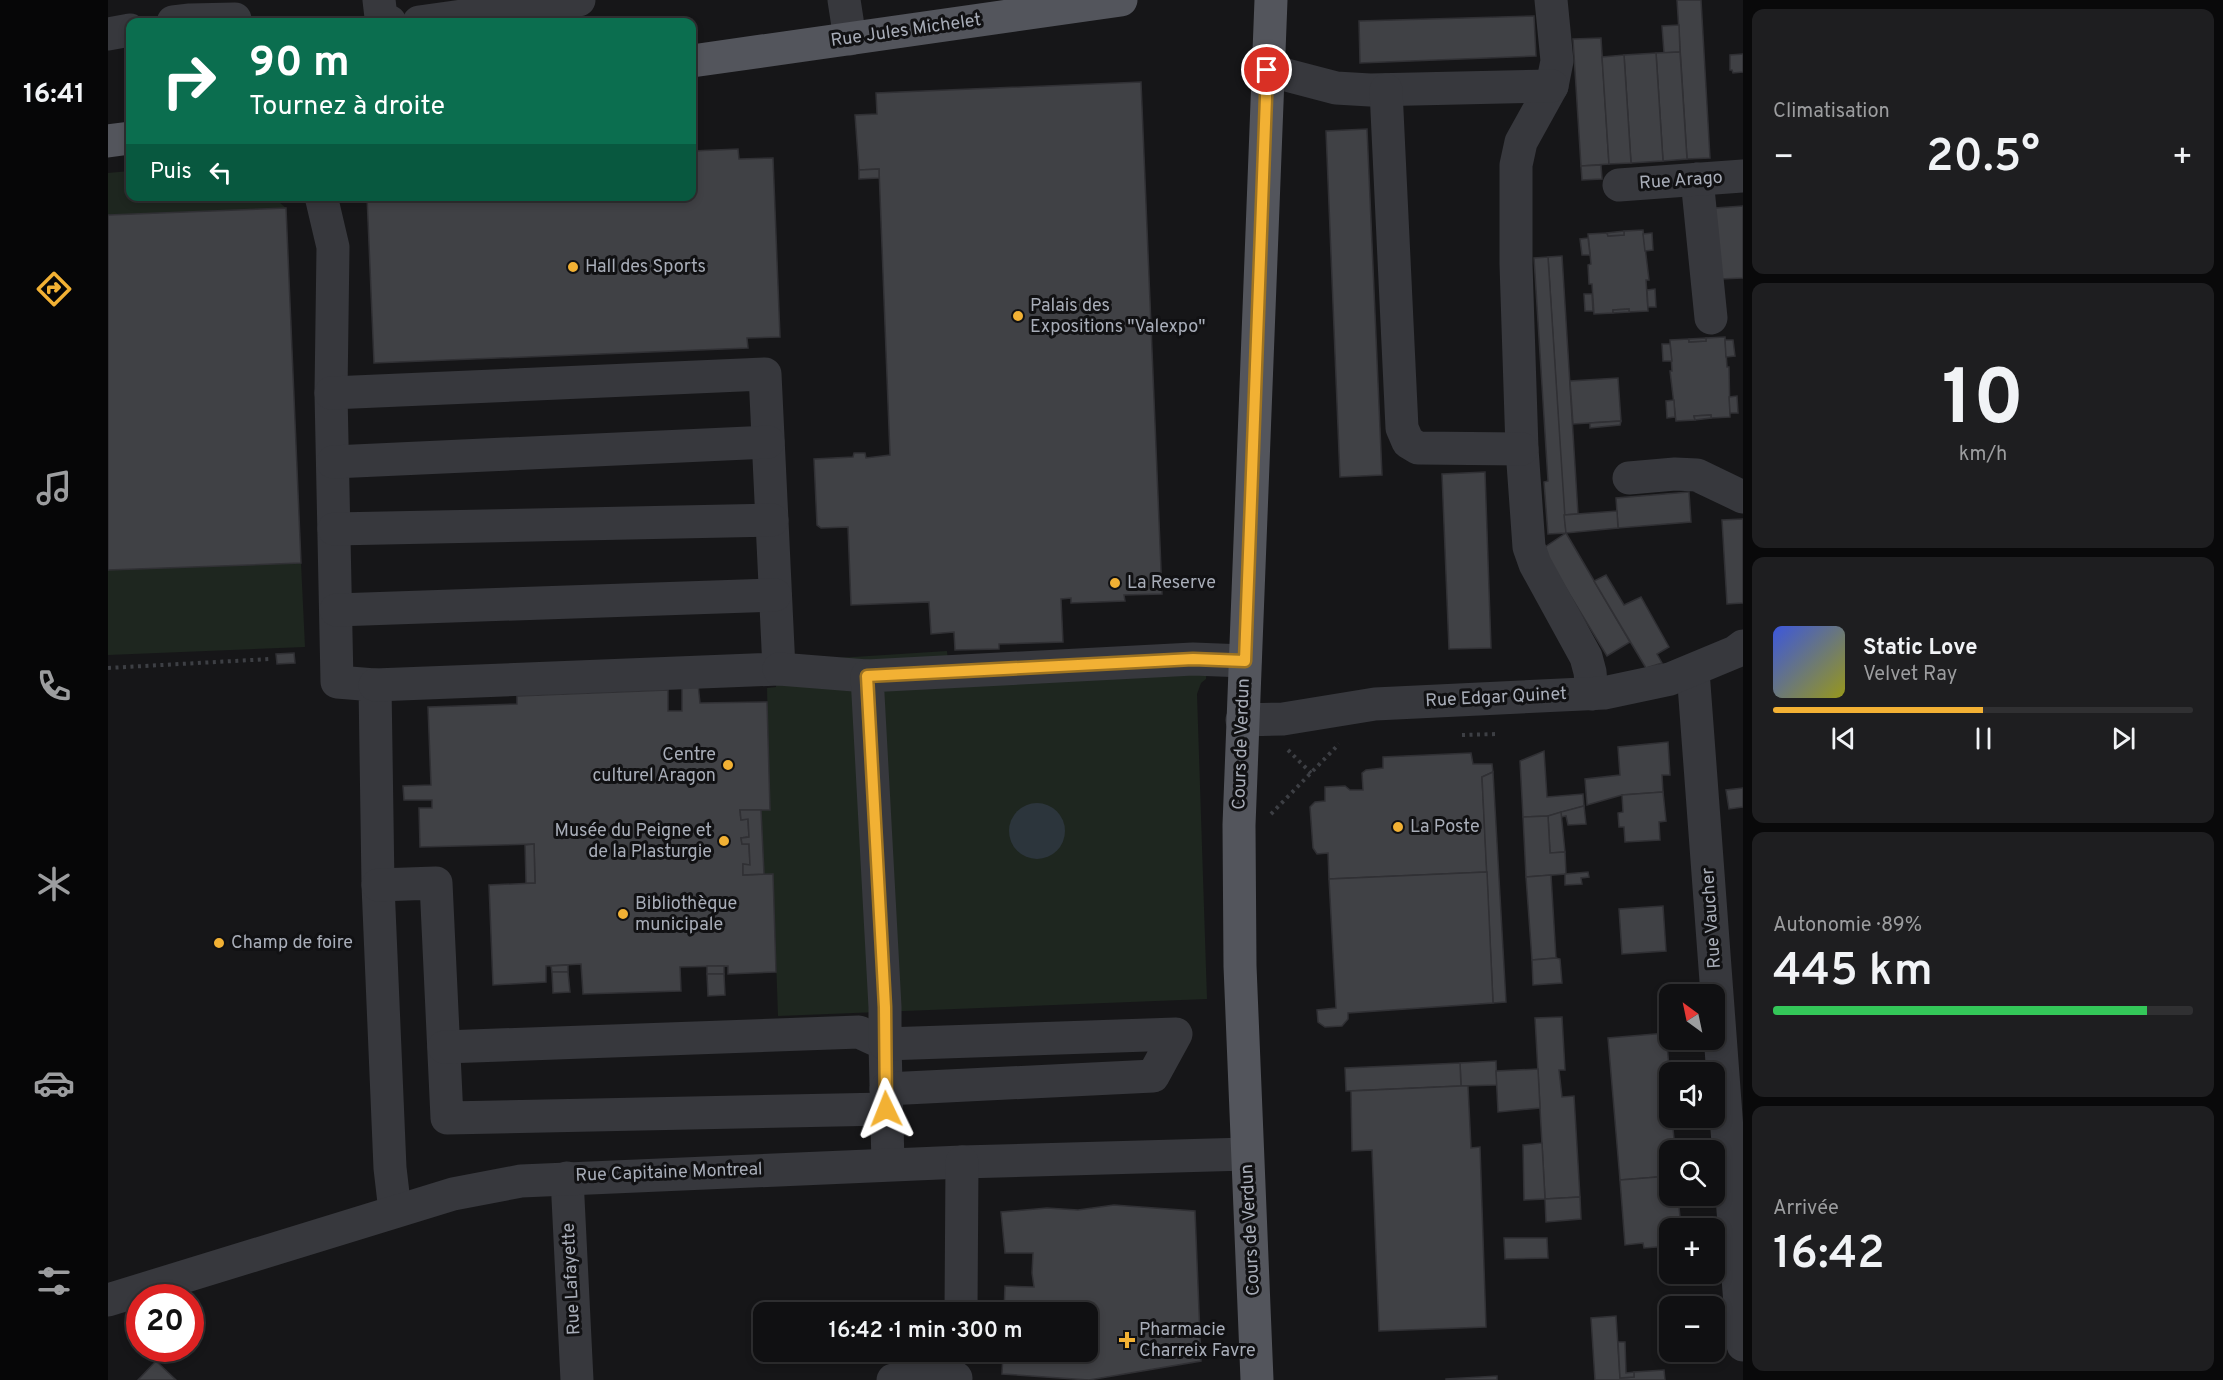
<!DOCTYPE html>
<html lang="fr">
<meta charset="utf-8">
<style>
body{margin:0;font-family:Overpass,sans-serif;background:#1e1e20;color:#f1f3f6;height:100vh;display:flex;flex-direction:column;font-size:22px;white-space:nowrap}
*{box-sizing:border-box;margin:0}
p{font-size:20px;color:#9c9d9f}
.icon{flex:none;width:33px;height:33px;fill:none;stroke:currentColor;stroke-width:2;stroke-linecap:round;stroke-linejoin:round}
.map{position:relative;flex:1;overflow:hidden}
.panel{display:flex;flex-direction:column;gap:9px;padding:9px;background:#09090a;width:480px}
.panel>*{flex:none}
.top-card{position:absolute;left:18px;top:18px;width:570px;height:183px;border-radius:12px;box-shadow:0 3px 9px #0003,0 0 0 2px #303032;background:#0b6e4f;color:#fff;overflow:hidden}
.needle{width:39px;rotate:327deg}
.tools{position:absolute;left:1551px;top:984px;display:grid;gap:12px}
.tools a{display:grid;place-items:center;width:66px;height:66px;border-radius:12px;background:#101012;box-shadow:0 3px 9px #0003,0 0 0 2px #303032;font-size:30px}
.speed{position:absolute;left:18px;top:1284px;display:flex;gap:12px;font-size:30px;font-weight:700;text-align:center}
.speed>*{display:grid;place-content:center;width:78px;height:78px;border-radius:50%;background:#101012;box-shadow:0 3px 9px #0003,0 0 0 2px #303032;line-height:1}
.speed .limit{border:9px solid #d22;background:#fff;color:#111}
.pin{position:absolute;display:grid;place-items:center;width:51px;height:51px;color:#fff;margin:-26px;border:3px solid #fff;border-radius:50%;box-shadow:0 2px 6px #0007}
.me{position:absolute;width:66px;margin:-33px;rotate:358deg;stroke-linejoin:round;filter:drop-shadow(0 0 4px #0008)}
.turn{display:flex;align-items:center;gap:21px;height:126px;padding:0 24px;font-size:27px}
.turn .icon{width:78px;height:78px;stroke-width:2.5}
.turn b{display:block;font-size:42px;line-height:51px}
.then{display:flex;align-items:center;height:57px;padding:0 24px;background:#0003;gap:12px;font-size:22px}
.big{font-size:45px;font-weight:600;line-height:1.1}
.panel .card{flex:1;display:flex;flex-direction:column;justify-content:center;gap:9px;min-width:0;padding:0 21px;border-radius:12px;background:#1e1e20}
.panel .dial{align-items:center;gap:0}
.dial b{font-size:78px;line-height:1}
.song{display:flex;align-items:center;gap:18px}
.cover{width:72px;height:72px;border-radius:9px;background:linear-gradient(135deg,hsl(230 70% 55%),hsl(60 70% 35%))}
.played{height:6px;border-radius:3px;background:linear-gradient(90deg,#f2b134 50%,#303032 50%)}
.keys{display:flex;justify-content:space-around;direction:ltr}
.heat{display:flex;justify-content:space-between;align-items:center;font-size:33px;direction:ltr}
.charge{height:9px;border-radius:4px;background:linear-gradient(90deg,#34c759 89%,#303032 0)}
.trip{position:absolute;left:645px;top:1302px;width:345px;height:60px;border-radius:12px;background:#101012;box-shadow:0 3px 9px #0003,0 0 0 2px #303032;font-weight:600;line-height:60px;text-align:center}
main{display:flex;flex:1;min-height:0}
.tab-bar{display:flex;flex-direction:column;width:108px;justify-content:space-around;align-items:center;background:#060607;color:#9c9d9f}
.tab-bar .icon{width:42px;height:42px}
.tab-bar .selected{color:#f2b134}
.tab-bar b{font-size:27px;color:#f1f3f6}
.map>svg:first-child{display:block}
</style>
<main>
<nav class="tab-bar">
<b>16:41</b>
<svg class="icon selected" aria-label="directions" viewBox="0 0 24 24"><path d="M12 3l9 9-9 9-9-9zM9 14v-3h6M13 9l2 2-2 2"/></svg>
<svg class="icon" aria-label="music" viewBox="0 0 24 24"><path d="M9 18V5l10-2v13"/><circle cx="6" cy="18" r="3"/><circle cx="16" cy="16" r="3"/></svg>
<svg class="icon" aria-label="phone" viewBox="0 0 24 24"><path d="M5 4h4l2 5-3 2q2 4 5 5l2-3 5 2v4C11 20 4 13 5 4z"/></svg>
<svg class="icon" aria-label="climate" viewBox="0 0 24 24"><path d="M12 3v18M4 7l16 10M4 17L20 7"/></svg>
<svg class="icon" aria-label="car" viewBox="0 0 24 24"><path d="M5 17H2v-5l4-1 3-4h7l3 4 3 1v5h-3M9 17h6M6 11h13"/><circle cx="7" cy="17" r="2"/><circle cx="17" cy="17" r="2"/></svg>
<svg class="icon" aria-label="filters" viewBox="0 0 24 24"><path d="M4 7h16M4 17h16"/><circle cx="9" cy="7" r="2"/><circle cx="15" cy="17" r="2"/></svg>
</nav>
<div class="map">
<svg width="1635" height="1380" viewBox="0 0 1635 1380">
<rect width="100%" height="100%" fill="#161618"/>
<g fill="#1e261f">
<polygon points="22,171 22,196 165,197 178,208 0,215 0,173"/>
<polygon points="193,563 197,647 0,655 0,570"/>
<polygon points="1101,644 1098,679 1093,683 1089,694 1099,999 670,1016 665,874 656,874 653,810 662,809 659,688 668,687 667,662 839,651 840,661"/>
</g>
<circle fill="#2c353c" cx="929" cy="831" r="28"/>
<g fill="#404145" stroke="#303034" stroke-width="1.5">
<polygon points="1569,0 1593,0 1602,158 1579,159"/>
<polygon points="1426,16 1428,56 1252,63 1251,21"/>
<polygon points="1571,25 1572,52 1556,53 1554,26"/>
<polygon points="1493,38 1501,164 1473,166 1465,39"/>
<polygon points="1572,52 1579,159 1555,161 1548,53"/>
<polygon points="1548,53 1555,161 1523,163 1516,55"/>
<polygon points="1635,54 1635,72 1625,73 1624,70 1622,70 1622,55"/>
<polygon points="1516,55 1523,163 1501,164 1494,57"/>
<polygon points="1033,82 1054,594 1016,595 1017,601 963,603 963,598 953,599 955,642 891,644 891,649 847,650 846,632 823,634 821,602 743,605 740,527 713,528 709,525 706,459 745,457 746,453 757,453 758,458 782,455 771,169 751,170 747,115 769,114 768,93"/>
<polygon points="1259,129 1274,475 1232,477 1218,131"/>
<polygon points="630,149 631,159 665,158 672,337 639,338 640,348 266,363 259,196 584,196 584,151"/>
<polygon points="1493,165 1494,179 1474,180 1473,166"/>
<polygon points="771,169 771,178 751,179 751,170"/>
<polygon points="1635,206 1635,278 1612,279 1607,208"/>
<polygon points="178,208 193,563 0,570 0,215"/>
<polygon points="1535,230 1541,280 1538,280 1540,311 1521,312 1521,309 1505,310 1505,313 1486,314 1484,284 1481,284 1480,265 1483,264 1480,234 1499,233 1500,236 1516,235 1516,231"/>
<polygon points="1516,231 1516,235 1500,236 1499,233"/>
<polygon points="1544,233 1545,250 1537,251 1535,234"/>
<polygon points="1480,238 1482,255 1474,255 1472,239"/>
<polygon points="1454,256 1470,514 1456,515 1440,257"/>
<polygon points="1440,257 1458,533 1440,534 1436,482 1440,481 1426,258"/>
<polygon points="1547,289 1548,307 1540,307 1539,290"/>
<polygon points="1476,294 1484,294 1485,311 1477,311"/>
<polygon points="1521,309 1521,312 1505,313 1505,310"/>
<polygon points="1617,337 1619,367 1621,367 1622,417 1603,418 1603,415 1586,416 1587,420 1568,421 1562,371 1564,371 1562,340 1581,339 1581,342 1598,341 1598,338"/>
<polygon points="1598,338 1598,341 1581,342 1581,339"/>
<polygon points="1617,340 1625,340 1627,356 1618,357"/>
<polygon points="1554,344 1562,344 1564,361 1555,361"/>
<polygon points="1510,378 1513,421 1465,424 1462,381"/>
<polygon points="1629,396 1630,413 1622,413 1621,397"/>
<polygon points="1566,400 1567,417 1559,418 1558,401"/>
<polygon points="1603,415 1603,418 1587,420 1586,416"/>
<polygon points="1513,421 1512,425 1482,428 1482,423"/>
<polygon points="1377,472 1383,648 1341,649 1334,474"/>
<polygon points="1581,492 1583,522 1510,528 1508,498"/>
<polygon points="1509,511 1510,528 1458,533 1456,515"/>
<polygon points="1635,519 1635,603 1619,604 1614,520"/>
<polygon points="1458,533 1522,642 1499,656 1434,549"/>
<polygon points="1498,575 1516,605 1533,597 1561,647 1549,654 1554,663 1538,668 1486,581"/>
<polygon points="186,653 187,663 169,664 168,654"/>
<polygon points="590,684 592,703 659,702 662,810 632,810 633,820 640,819 641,837 633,838 634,844 641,844 642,865 635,864 635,875 665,874 668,972 620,974 620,966 572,967 573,991 475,994 473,964 438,966 438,982 385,985 381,885 427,883 426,844 312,847 311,808 324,808 324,800 296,800 295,786 323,785 320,707 409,704 409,696 560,690 560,711 574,711 574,685"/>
<polygon points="1560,742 1562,775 1554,775 1555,792 1514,795 1479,805 1477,779 1512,775 1510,747"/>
<polygon points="1436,751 1439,797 1475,794 1476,806 1440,816 1415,817 1412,761"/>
<polygon points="1363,753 1365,764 1384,764 1385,772 1374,777 1379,872 1221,879 1220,853 1209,854 1205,848 1202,807 1207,802 1217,801 1217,787 1237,786 1242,790 1255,790 1254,773 1258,770 1275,768 1275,757"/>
<polygon points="1385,772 1398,1002 1385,1003 1374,777"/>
<polygon points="1635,788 1635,807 1621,809 1618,790"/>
<polygon points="1555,792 1558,821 1551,822 1552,840 1517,842 1516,827 1511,827 1510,813 1515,812 1514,795"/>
<polygon points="1476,806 1478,824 1460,825 1458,816 1453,817 1453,812"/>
<polygon points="632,810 653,810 656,874 635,875 635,864 642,865 641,844 634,844 633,838 641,837 640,819 633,820"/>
<polygon points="1453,812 1457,852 1442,853 1440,816"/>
<polygon points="1440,816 1442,853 1457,852 1458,874 1418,877 1415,817"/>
<polygon points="426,844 427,883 418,883 417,845"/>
<polygon points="1379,872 1385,1003 1240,1013 1240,1019 1234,1026 1217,1027 1210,1022 1209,1010 1228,1008 1221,879"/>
<polygon points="1480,872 1481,877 1473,878 1474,884 1457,885 1457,874"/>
<polygon points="1443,875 1448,958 1424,960 1418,877"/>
<polygon points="1555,906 1558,951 1514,954 1511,909"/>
<polygon points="1448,958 1452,959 1454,983 1425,985 1424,960"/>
<polygon points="460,965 460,972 444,972 443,966"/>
<rect x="599" y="966" width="17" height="8"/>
<polygon points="444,972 460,972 462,992 445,993"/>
<polygon points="599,974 616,974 617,995 600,996"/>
<polygon points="1454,1017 1457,1070 1451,1070 1454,1097 1466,1096 1472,1197 1437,1199 1427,1018"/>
<polygon points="1558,1033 1562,1079 1562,1118 1564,1118 1567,1150 1562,1150 1562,1176 1512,1180 1500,1038"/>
<polygon points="1388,1061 1389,1085 1353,1086 1352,1063"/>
<polygon points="1352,1063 1353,1086 1238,1091 1237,1068"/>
<polygon points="1430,1069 1432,1108 1390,1112 1388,1071"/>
<polygon points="1353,1086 1360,1086 1363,1148 1372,1147 1378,1327 1271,1331 1264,1150 1244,1151 1243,1091"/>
<polygon points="1434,1143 1437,1199 1416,1200 1415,1145"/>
<polygon points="1562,1176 1562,1196 1570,1196 1573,1228 1562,1228 1562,1246 1536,1248 1535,1243 1517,1245 1512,1180"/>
<polygon points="1472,1197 1473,1219 1438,1222 1437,1199"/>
<polygon points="1006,1205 1087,1211 1093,1361 981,1380 894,1374 895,1352 980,1352 980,1312 896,1312 897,1286 926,1287 924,1273 925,1253 897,1253 893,1212 939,1208 970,1210"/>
<polygon points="1396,1238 1439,1238 1440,1258 1397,1259"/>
<polygon points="1508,1316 1512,1378 1526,1377 1526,1372 1556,1370 1557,1380 1487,1380 1483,1318"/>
<polygon points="1510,1342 1517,1342 1518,1373 1526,1372 1526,1377 1512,1378"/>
<polygon points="48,1361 68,1380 30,1380"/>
<polygon points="1389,1376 1389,1380 1338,1380 1338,1379"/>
</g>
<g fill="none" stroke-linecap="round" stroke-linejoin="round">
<g stroke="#3d3f44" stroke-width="4" stroke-dasharray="3 4.5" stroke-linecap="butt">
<polyline points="0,668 162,659"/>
<polyline points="1354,735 1390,734"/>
<polyline points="1180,750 1203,773"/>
<polyline points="1163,814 1231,744"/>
</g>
<g stroke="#37383d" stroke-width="33">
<polyline points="271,0 273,17 282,22"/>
<polyline points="736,0 742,39"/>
<polyline points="1443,0 1449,61 1444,86 1413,142 1408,165 1408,264 1414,449 1421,547 1427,564 1478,657 1482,672 1484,694"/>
<polyline points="65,22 82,20 127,19"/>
<polyline points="311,22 471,0"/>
<polyline points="0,34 22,30"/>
<polyline points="1159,70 1228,88 1262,90 1444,86"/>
<polyline points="1278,90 1294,428 1300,442 1310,448 1414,449"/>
<polyline points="1589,179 1603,318"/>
<polyline points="1511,185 1635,176"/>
<polyline points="213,196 225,247 223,393 229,682 267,685 270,885 282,1168 287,1211"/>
<polyline points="223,393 657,374 671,669 267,685"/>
<polyline points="225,462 660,442"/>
<polyline points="1521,478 1567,474 1589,475 1635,497"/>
<polyline points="226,529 664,520"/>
<polyline points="228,610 667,595"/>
<polyline points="671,669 759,676"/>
<polyline points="1585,671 1635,1345"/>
<polyline points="1134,720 1175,719 1267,704 1496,693 1562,679 1627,652 1635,646"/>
<polyline points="270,885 328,883 339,1118 778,1109"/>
<polyline points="336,1047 751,1032 777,1044 780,1164"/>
<polyline points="778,1089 1045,1076 1068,1034 777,1044 777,1007 759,676 1085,659 1137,661"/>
<polyline points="459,1178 469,1380"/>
<polyline points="0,1300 345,1194 413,1181 854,1162 1139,1154"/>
<polyline points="853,1312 854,1162"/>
<polyline points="785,1380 848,1378"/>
</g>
<g stroke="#53555c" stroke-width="33">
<polyline points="584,61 1013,0"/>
<polyline points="0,141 22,138"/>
<polyline points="1149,1380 1132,966 1131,825 1163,0"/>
</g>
</g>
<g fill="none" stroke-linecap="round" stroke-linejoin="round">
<defs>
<polyline id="route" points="778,1109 777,1007 759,676 1085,659 1137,661 1159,70"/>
</defs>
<use href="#route" stroke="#9d7322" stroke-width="15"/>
<use href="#route" stroke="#f2b134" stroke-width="10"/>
</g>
<g fill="#f2b134" stroke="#111113" stroke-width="2">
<circle cx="465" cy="267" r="6"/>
<circle cx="910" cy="316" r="6"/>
<circle cx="1007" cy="583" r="6"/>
<circle cx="620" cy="765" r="6"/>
<circle cx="1290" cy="827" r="6"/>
<circle cx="616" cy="841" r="6"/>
<circle cx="515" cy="914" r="6"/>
<circle cx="111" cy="943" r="6"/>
<path d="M1016 1331h6v6h6v6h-6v6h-6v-6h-6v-6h6z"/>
</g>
<g text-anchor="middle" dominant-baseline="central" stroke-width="6" stroke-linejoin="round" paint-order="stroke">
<g font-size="18" fill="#a8adb8" stroke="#111113">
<text transform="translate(798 31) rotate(-8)">Rue Jules Michelet</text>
<text transform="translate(1573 181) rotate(-4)">Rue Arago</text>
<text transform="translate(1388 698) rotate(-3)">Rue Edgar Quinet</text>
<text transform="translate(1134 744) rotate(-88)">Cours de Verdun</text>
<text transform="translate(1604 918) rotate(-94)">Rue Vaucher</text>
<text transform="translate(561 1173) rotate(-2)">Rue Capitaine Montreal</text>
<text transform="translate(1143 1230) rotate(-93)">Cours de Verdun</text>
<text transform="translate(464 1279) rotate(-93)">Rue Lafayette</text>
</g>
<g font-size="18" fill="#a8adb8" stroke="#111113" text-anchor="start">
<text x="477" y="267">Hall des Sports</text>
<text x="922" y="306">Palais des<tspan x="922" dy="21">Expositions "Valexpo"</tspan></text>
<text x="1019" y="583">La Reserve</text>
<text x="608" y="755" text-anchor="end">Centre<tspan x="608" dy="21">culturel Aragon</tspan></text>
<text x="1302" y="827">La Poste</text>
<text x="604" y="831" text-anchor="end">Musée du Peigne et<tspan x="604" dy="21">de la Plasturgie</tspan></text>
<text x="527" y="904">Bibliothèque<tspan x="527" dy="21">municipale</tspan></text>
<text x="123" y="943">Champ de foire</text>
<text x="1031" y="1330">Pharmacie<tspan x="1031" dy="21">Charreix Favre</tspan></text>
</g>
</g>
</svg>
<div class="tools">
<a><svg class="needle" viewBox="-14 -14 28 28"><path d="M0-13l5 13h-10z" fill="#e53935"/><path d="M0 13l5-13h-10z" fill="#9c9d9f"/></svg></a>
<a><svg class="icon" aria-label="sound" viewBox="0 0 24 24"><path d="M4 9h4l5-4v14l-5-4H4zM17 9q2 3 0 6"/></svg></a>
<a><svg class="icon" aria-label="search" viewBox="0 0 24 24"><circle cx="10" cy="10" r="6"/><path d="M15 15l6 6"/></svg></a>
<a>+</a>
<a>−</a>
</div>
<div class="speed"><div class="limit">20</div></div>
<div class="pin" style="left:1159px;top:70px;background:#d93025"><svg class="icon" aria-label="arrive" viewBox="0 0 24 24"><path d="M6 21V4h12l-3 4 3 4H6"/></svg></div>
<svg class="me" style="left:778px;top:1109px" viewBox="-20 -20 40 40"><path d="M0-17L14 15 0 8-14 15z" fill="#f2b134" stroke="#fff" stroke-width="4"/></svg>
<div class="trip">16:42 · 1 min · 300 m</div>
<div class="top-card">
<div class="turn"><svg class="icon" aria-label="right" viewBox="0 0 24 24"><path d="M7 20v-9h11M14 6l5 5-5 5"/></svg><div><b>90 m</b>Tournez à droite</div></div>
<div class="then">Puis<svg class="icon" aria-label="left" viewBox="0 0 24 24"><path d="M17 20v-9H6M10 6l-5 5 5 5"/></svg></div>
</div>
</div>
<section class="panel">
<div class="card"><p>Climatisation</p>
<div class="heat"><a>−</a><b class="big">20.5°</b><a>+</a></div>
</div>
<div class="card dial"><b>10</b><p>km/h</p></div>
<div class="card">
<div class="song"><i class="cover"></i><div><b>Static Love</b><p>Velvet Ray</p></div></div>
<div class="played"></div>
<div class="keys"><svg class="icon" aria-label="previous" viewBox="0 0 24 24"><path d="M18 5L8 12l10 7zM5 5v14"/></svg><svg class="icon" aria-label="pause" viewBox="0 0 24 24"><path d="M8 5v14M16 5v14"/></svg><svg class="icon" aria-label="next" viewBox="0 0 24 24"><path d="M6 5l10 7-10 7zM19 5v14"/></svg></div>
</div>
<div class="card"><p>Autonomie · 89%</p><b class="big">445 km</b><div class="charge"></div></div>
<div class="card"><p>Arrivée</p><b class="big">16:42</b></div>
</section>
</main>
